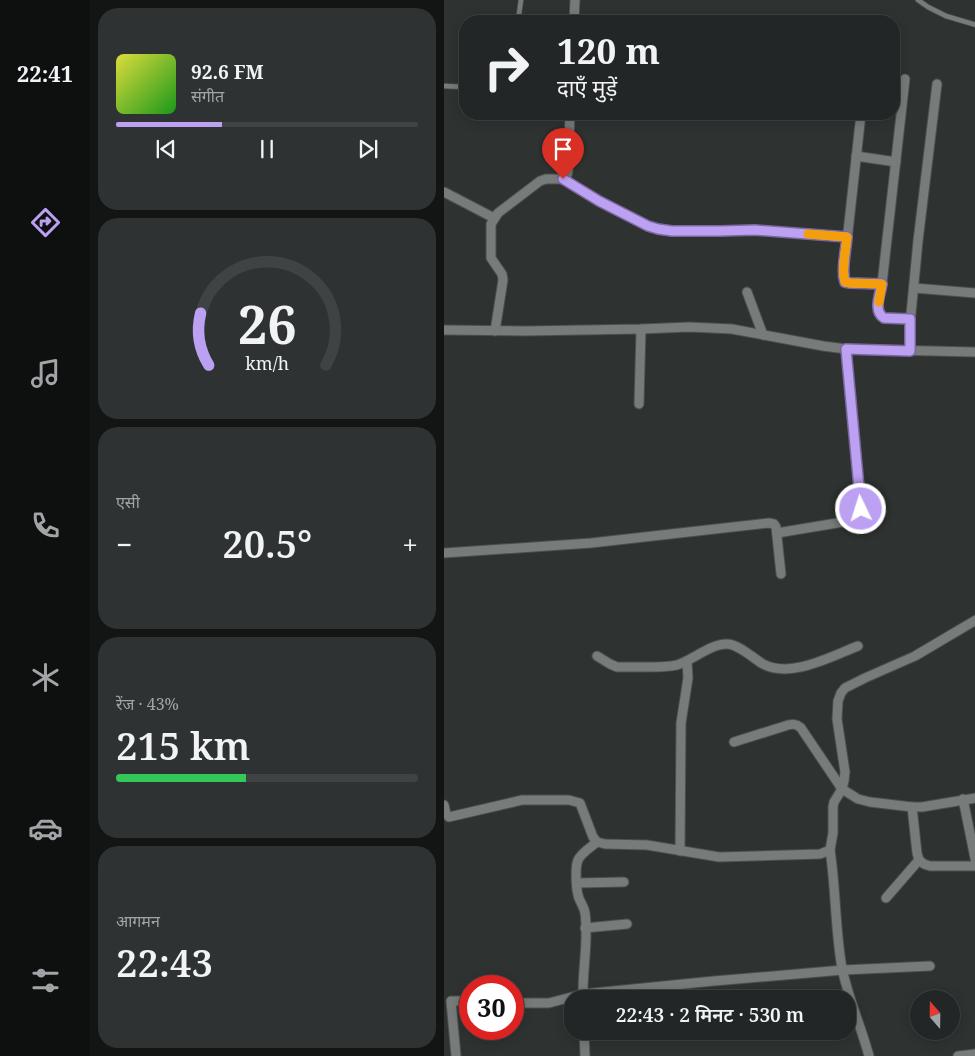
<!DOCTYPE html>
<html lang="hi">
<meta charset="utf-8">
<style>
body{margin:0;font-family:"Noto Serif","Noto Sans Devanagari",serif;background:#2e3232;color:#f1f3f6;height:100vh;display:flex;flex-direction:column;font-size:19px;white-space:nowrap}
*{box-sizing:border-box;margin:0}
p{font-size:16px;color:#a2a5a7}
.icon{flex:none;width:28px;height:28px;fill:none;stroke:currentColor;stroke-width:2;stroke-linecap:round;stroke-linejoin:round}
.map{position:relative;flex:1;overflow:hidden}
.panel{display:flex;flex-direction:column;gap:8px;padding:8px;background:#131515;width:354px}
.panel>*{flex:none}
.banner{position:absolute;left:15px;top:15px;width:441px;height:105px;border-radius:20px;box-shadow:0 2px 12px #0003,0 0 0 1px #3f4343;background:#222626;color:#f1f3f6;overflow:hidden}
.needle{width:32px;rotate:340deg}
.fabs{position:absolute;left:466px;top:990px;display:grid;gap:10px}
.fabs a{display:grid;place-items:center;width:50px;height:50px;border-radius:50%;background:#222626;box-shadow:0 2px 12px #0003,0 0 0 1px #3f4343;font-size:25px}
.speed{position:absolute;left:15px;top:975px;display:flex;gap:10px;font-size:25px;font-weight:700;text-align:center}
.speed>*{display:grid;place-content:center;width:65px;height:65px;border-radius:50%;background:#222626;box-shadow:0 2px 12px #0003,0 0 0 1px #3f4343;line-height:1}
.speed .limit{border:8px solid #d22;background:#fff;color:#111}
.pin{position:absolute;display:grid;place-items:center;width:42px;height:42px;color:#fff;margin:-51px -21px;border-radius:50% 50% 50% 0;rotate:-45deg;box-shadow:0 0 5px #0007}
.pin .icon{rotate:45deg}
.me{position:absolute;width:55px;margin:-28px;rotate:356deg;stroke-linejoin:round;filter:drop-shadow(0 0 4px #0008)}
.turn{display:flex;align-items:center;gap:18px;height:105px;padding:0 15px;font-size:22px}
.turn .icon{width:65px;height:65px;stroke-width:2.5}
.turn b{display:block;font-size:35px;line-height:42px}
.big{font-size:38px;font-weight:600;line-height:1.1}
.panel .widget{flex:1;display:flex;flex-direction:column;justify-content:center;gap:8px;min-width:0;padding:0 18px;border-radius:20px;background:#2e3232}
.panel .dial{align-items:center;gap:0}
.dial svg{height:130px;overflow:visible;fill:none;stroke:#3f4343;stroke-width:7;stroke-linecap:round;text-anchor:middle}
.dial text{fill:#f1f3f6;stroke:none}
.song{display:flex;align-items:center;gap:15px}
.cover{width:60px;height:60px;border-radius:8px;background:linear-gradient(135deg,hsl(60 70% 55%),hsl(120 70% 35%))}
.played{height:5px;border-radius:2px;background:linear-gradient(90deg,#bca0f2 35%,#3f4343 35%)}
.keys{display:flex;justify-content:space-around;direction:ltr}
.heat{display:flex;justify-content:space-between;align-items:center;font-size:28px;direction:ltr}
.charge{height:8px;border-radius:4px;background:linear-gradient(90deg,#34c759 43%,#3f4343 0)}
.trip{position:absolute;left:120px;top:990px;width:292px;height:50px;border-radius:20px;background:#222626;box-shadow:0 2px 12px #0003,0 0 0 1px #3f4343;font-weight:600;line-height:50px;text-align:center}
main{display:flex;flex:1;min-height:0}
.tabs{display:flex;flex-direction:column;width:90px;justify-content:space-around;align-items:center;background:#0e0f0f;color:#a2a5a7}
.tabs .icon{width:35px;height:35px}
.tabs .selected{color:#bca0f2}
.tabs b{font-size:22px;color:#f1f3f6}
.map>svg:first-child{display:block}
</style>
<main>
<nav class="tabs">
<b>22:41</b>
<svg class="icon selected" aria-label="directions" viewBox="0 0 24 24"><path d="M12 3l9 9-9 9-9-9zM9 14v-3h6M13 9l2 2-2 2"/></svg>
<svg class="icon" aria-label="music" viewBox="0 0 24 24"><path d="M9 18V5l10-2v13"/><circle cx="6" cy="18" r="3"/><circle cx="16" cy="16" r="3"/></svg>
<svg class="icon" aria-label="phone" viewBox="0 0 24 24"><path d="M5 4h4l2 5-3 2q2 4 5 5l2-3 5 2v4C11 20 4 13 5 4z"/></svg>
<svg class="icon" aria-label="climate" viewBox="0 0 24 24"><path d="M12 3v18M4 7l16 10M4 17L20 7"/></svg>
<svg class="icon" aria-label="car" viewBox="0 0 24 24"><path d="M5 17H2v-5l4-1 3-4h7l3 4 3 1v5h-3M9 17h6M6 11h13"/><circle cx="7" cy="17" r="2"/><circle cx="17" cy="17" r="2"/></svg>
<svg class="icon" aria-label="filters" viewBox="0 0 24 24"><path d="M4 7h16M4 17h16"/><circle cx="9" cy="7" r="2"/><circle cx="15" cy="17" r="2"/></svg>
</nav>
<section class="panel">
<div class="widget">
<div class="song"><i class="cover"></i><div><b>92.6 FM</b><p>संगीत</p></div></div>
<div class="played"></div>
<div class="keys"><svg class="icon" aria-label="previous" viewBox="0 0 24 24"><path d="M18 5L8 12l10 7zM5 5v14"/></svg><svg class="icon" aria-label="pause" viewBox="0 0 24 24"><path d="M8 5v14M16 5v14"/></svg><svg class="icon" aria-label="next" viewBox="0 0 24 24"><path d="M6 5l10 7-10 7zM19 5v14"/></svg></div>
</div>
<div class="widget dial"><svg viewBox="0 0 100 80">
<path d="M14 69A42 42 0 1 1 86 69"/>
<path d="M14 69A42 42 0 0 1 9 37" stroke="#bca0f2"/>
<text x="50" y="56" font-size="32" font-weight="700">26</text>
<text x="50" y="72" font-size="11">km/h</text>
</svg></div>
<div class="widget"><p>एसी</p>
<div class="heat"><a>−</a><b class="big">20.5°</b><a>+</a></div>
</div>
<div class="widget"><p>रेंज · 43%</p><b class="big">215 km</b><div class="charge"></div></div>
<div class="widget"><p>आगमन</p><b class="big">22:43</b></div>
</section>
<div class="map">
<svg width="532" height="1056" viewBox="0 0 532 1056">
<rect width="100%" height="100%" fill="#2e3332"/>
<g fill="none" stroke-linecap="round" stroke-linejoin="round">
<defs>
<g id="service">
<polyline points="474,0 484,7 502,16 532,25"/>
<polyline points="74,21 77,0"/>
<polyline points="0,86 21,87"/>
</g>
<g id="minor">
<polyline points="130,21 131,0"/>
<path d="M461 79 438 284C436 294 429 311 440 318L466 319"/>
<polyline points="417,114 399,277 401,281 406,283 438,284"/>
<polyline points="412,156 452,162"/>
<polyline points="119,179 155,201 204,226 214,229 228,231 276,231 311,230 403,237"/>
<polyline points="0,192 50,218"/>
<polyline points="470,288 532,293"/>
<polyline points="303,292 319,335"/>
<polyline points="0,330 81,331 197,329 245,327 267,328 288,329 379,346 402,349 532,352"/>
<polyline points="51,331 59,280 58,274 47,258 47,224 54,213 96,181 102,179 119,179 123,175 124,171 126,114"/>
<polyline points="466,351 466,324 472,262 474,241 493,84"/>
<polyline points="195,404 197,329"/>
<path d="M333 533 405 521C412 519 416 518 417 509L402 349"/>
<polyline points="0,553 147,543 325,523 330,524 332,527 337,574"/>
<path d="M153 656 166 664 173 667H180C194 667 220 668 233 665 249 660 266 644 283 644 294 644 309 658 319 664 347 679 388 656 414 646"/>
<path d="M290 742 341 726C348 724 352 723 357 728L398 789 414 799 426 802 468 807H478L532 798"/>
<polyline points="519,799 532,863"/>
<polyline points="0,805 2,814 5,817 78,800 125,800 136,803 149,837 153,842 161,844 203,845 275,857 376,854 386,850 389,833 389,807 390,802 398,789 400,781 401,772 393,719 394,701 397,693 401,688 421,678 471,656 532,620"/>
<polyline points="468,807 473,853 475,860 480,864 486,866 532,866"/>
<path d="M386 850C392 889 391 929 398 968 404 998 417 1026 425 1056"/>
<polyline points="236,851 237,723 244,678 243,661"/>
<polyline points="133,883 180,882"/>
<polyline points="442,898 475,860"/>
<polyline points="141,928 183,924"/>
<path d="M139 999C138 970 145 941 141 913 140 906 135 901 134 895 132 887 131 867 134 860 137 853 147 847 153 842"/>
<polyline points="69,1003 105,1003 139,994 270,981 399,970 486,966"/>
<polyline points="140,1031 141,1056"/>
<polyline points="12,1056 7,1001 26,1001"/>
<polyline points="514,1056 532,1054"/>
</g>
</defs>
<use href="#service" stroke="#4c4f4f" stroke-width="6"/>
<use href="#minor" stroke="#4c4f4f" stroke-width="11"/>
<use href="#service" stroke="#777c7b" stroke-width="4.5"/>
<use href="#minor" stroke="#777c7b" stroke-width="9"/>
</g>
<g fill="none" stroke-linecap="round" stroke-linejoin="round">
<defs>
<path id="route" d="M119 179 155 201 204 226 214 229 228 231H276L311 230 403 237C402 250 397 270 401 282L406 283 438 284C436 295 429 311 440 318L466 319V351L402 349 417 509"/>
</defs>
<use href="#route" stroke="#7a689d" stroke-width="12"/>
<use href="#route" stroke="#bca0f2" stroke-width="9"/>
<path stroke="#f59e0b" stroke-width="9" d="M364 234 403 237C402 250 397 270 401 282L406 283 438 284 435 302"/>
</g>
</svg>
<div class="fabs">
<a><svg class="needle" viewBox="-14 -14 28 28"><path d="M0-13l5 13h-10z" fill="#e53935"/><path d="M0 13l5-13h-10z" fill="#a2a5a7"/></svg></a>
</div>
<div class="speed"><div class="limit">30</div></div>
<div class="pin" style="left:119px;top:179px;background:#d93025"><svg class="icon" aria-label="arrive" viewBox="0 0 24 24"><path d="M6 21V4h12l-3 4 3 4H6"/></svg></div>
<svg class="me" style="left:417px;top:509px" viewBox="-20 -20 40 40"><circle r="17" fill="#bca0f2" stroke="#fff" stroke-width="3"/><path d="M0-11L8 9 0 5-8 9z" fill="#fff"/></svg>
<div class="trip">22:43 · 2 मिनट · 530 m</div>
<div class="banner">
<div class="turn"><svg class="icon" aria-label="right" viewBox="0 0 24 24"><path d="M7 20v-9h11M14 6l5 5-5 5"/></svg><div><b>120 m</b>दाएँ मुड़ें</div></div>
</div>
</div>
</main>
